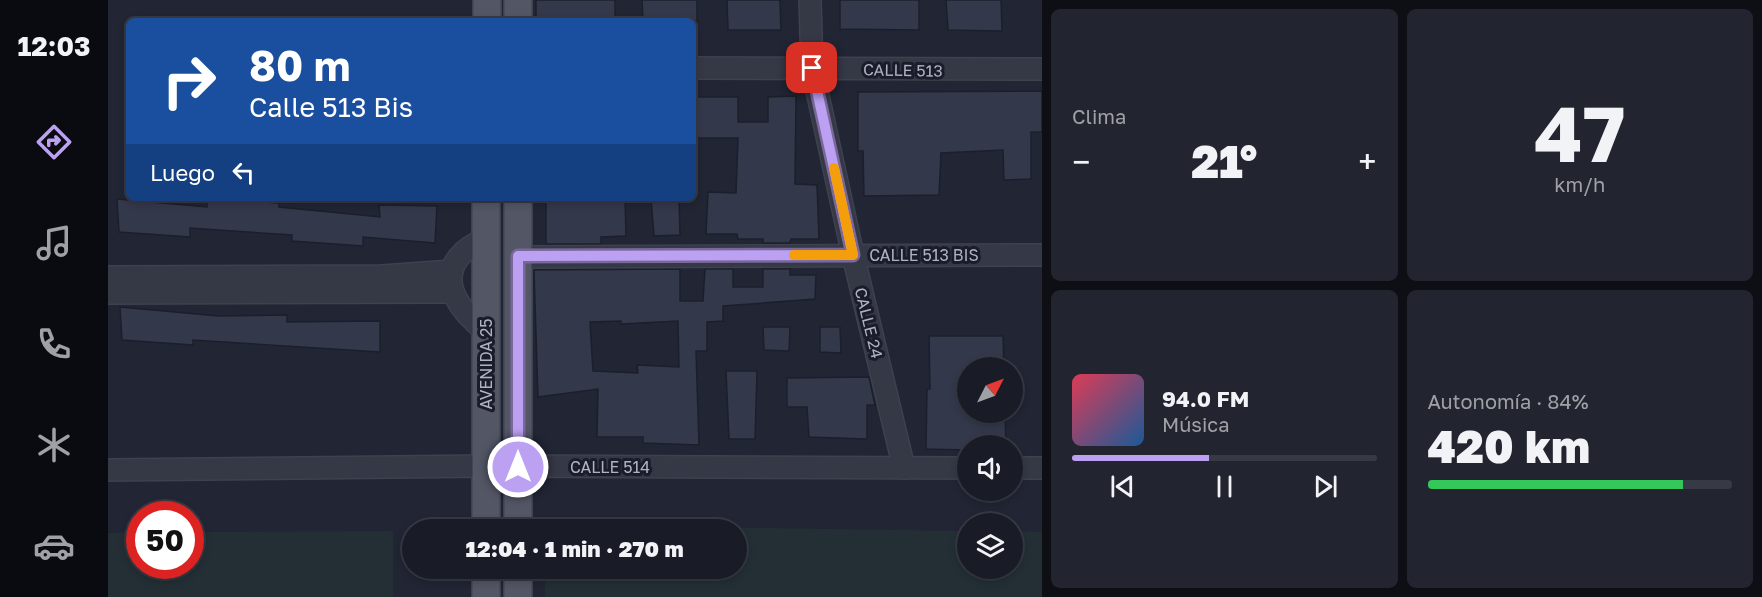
<!DOCTYPE html>
<html lang="es">
<meta charset="utf-8">
<style>
body{margin:0;font-family:"Golos Text",sans-serif;background:#22252f;color:#f1f3f6;height:100vh;display:flex;flex-direction:column;font-size:22px;white-space:nowrap}
*{box-sizing:border-box;margin:0}
p{font-size:20px;color:#9fa1a7}
.icon{flex:none;width:33px;height:33px;fill:none;stroke:currentColor;stroke-width:2;stroke-linecap:round;stroke-linejoin:round}
.map{position:relative;flex:1;overflow:hidden}
.sheet{display:flex;flex-direction:column;gap:9px;padding:9px;background:#0e0f15;width:720px}
.sheet>*{flex:none}
.banner{position:absolute;left:18px;top:18px;width:570px;height:183px;border-radius:9px;box-shadow:0 3px 9px #0003,0 0 0 2px #373a44;background:#1a4fa0;color:#fff;overflow:hidden}
.needle{width:39px;rotate:48deg}
.controls{position:absolute;left:849px;top:357px;display:grid;gap:12px}
.controls a{display:grid;place-items:center;width:66px;height:66px;border-radius:50%;background:#191c27;box-shadow:0 3px 9px #0003,0 0 0 2px #373a44;font-size:30px}
.speed{position:absolute;left:18px;top:501px;display:flex;gap:12px;font-size:30px;font-weight:700;text-align:center}
.speed>*{display:grid;place-content:center;width:78px;height:78px;border-radius:50%;background:#191c27;box-shadow:0 3px 9px #0003,0 0 0 2px #373a44;line-height:1}
.speed .limit{border:9px solid #d22;background:#fff;color:#111}
.pin{position:absolute;display:grid;place-items:center;width:51px;height:51px;color:#fff;margin:-26px;border-radius:12px;box-shadow:0 3px 9px #0006}
.me{position:absolute;width:66px;margin:-33px;rotate:0deg;stroke-linejoin:round;filter:drop-shadow(0 0 4px #0008)}
.turn{display:flex;align-items:center;gap:21px;height:126px;padding:0 24px;font-size:27px}
.turn .icon{width:78px;height:78px;stroke-width:2.5}
.turn b{display:block;font-size:42px;line-height:51px}
.then{display:flex;align-items:center;height:57px;padding:0 24px;background:#0003;gap:12px;font-size:22px}
.big{font-size:45px;font-weight:800;line-height:1.1}
.sheet .card{flex:1;display:flex;flex-direction:column;justify-content:center;gap:9px;min-width:0;padding:0 21px;border-radius:9px;background:#22252f}
.sheet .dial{align-items:center;gap:0}
.dial b{font-size:78px;line-height:1}
.song{display:flex;align-items:center;gap:18px}
.cover{width:72px;height:72px;border-radius:9px;background:linear-gradient(135deg,hsl(350 70% 55%),hsl(210 70% 35%))}
.played{height:6px;border-radius:3px;background:linear-gradient(90deg,#bca0f2 45%,#373a44 45%)}
.keys{display:flex;justify-content:space-around;direction:ltr}
.heat{display:flex;justify-content:space-between;align-items:center;font-size:33px;direction:ltr}
.charge{height:9px;border-radius:4px;background:linear-gradient(90deg,#34c759 84%,#373a44 0)}
.sheet .tiles{flex:1;display:grid;gap:9px;grid-template-columns:repeat(2,1fr)}
.trip{position:absolute;left:294px;top:519px;width:345px;height:60px;border-radius:30px;background:#191c27;box-shadow:0 3px 9px #0003,0 0 0 2px #373a44;font-weight:800;line-height:60px;text-align:center}
main{display:flex;flex:1;min-height:0}
.tab-bar{display:flex;flex-direction:column;width:108px;justify-content:space-around;align-items:center;background:#0a0b10;color:#9fa1a7}
.tab-bar .icon{width:42px;height:42px}
.tab-bar .selected{color:#bca0f2}
.tab-bar b{font-size:27px;color:#f1f3f6}
.map>svg:first-child{display:block}
</style>
<main>
<nav class="tab-bar">
<b>12:03</b>
<svg class="icon selected" aria-label="directions" viewBox="0 0 24 24"><path d="M12 3l9 9-9 9-9-9zM9 14v-3h6M13 9l2 2-2 2"/></svg>
<svg class="icon" aria-label="music" viewBox="0 0 24 24"><path d="M9 18V5l10-2v13"/><circle cx="6" cy="18" r="3"/><circle cx="16" cy="16" r="3"/></svg>
<svg class="icon" aria-label="phone" viewBox="0 0 24 24"><path d="M5 4h4l2 5-3 2q2 4 5 5l2-3 5 2v4C11 20 4 13 5 4z"/></svg>
<svg class="icon" aria-label="climate" viewBox="0 0 24 24"><path d="M12 3v18M4 7l16 10M4 17L20 7"/></svg>
<svg class="icon" aria-label="car" viewBox="0 0 24 24"><path d="M5 17H2v-5l4-1 3-4h7l3 4 3 1v5h-3M9 17h6M6 11h13"/><circle cx="7" cy="17" r="2"/><circle cx="17" cy="17" r="2"/></svg>
</nav>
<div class="map">
<svg width="934" height="597" viewBox="0 0 934 597">
<rect width="100%" height="100%" fill="#212534"/>
<g fill="#232f35">
<polygon points="436,525 859,531 860,568 904,568 905,531 934,532 934,597 437,597 437,569 628,568 628,530 436,530"/>
<polygon points="285,531 285,597 0,597 0,533 31,532 32,566 82,566 83,532"/>
</g>
<g fill="#34384b" stroke="#1c1f2b" stroke-width="1.5" fill-rule="evenodd">
<rect x="428" y="0" width="79" height="21"/>
<polygon points="534,0 589,0 589,21 535,21"/>
<polygon points="619,0 672,0 673,30 620,30"/>
<polygon points="732,0 811,0 811,30 732,29"/>
<polygon points="838,0 893,0 894,31 840,30"/>
<polygon points="934,91 934,132 923,132 923,179 896,180 895,150 833,153 831,195 756,196 755,151 750,151 750,92"/>
<polygon points="688,96 687,184 709,185 711,239 683,239 682,243 655,243 655,239 630,239 629,234 598,234 600,192 628,193 630,138 585,138 585,97 630,97 630,122 660,122 660,97"/>
<polygon points="99,198 171,203 171,207 272,217 271,205 329,206 327,243 255,237 255,246 184,241 184,235 82,228 82,237 11,232 9,199 99,207"/>
<polygon points="438,198 517,198 518,236 493,237 493,244 438,244"/>
<polygon points="543,198 571,198 572,235 546,236"/>
<path d="M572 269V301H595L597 269H625V287H655V269H682V275H708L707 299 615 306V321L599 322V351H588L591 445 535 443V437H489L490 389 430 397 426 270ZM513 321V324L570 321 571 367 529 365 530 373 485 371 482 322Z"/>
<polygon points="12,307 110,316 179,315 179,322 272,321 272,352 85,340 85,345 14,340"/>
<polygon points="655,327 682,327 681,351 656,350"/>
<polygon points="712,327 732,327 733,353 712,352"/>
<polygon points="821,336 895,336 896,368 860,368 860,412 897,412 898,446 860,446 860,450 818,449 819,389 822,389"/>
<polygon points="618,371 649,371 647,439 621,439"/>
<polygon points="761,377 767,405 759,405 759,439 701,437 699,407 679,407 679,378"/>
</g>
<g fill="none" stroke-linecap="round" stroke-linejoin="round">
<defs>
<g id="minor">
<polyline points="702,0 704,68 745,255 796,468"/>
<polyline points="585,68 934,69"/>
<polyline points="409,257 934,255"/>
<polyline points="0,277 274,276 344,271"/>
<polyline points="0,293 345,292"/>
<path d="M378 331C356 315 329 284 351 257 358 248 369 243 378 238"/>
<polyline points="904,468 934,468"/>
<polyline points="0,470 378,466 860,468"/>
</g>
<g id="major">
<polyline points="379,21 379,0"/>
<polyline points="410,21 410,0"/>
<polyline points="410,198 410,530"/>
<polyline points="378,530 378,198"/>
<polyline points="378,597 378,568"/>
<polyline points="410,597 410,568"/>
</g>
</defs>
<use href="#minor" stroke="#3e414f" stroke-width="24"/>
<use href="#major" stroke="#3e414f" stroke-width="30"/>
<use href="#minor" stroke="#353845" stroke-width="21"/>
<use href="#major" stroke="#535665" stroke-width="27"/>
</g>
<g fill="none" stroke-linecap="round" stroke-linejoin="round">
<defs>
<polyline id="route" points="410,467 410,256 745,255 704,68"/>
</defs>
<use href="#route" stroke="#7a689d" stroke-width="15"/>
<use href="#route" stroke="#bca0f2" stroke-width="10"/>
<polyline stroke="#f59e0b" stroke-width="10" points="686,255 745,255 726,168"/>
</g>
<g text-anchor="middle" dominant-baseline="central" stroke-width="6" stroke-linejoin="round" paint-order="stroke">
<g font-size="16" fill="#afb2c2" stroke="#1a1d29">
<text transform="translate(795 70) rotate(1)">CALLE 513</text>
<text x="816" y="255">CALLE 513 BIS</text>
<text transform="translate(761 323) rotate(76)">CALLE 24</text>
<text transform="translate(378 364) rotate(-90)">AVENIDA 25</text>
<text x="502" y="467">CALLE 514</text>
</g>
</g>
</svg>
<div class="controls">
<a><svg class="needle" viewBox="-14 -14 28 28"><path d="M0-13l5 13h-10z" fill="#e53935"/><path d="M0 13l5-13h-10z" fill="#9fa1a7"/></svg></a>
<a><svg class="icon" aria-label="sound" viewBox="0 0 24 24"><path d="M4 9h4l5-4v14l-5-4H4zM17 9q2 3 0 6"/></svg></a>
<a><svg class="icon" aria-label="layers" viewBox="0 0 24 24"><path d="M12 4l9 5-9 5-9-5zM3 14l9 5 9-5"/></svg></a>
</div>
<div class="speed"><div class="limit">50</div></div>
<div class="pin" style="left:704px;top:68px;background:#d93025"><svg class="icon" aria-label="arrive" viewBox="0 0 24 24"><path d="M6 21V4h12l-3 4 3 4H6"/></svg></div>
<svg class="me" style="left:410px;top:467px" viewBox="-20 -20 40 40"><circle r="17" fill="#bca0f2" stroke="#fff" stroke-width="3"/><path d="M0-11L8 9 0 5-8 9z" fill="#fff"/></svg>
<div class="trip">12:04 · 1 min · 270 m</div>
<div class="banner">
<div class="turn"><svg class="icon" aria-label="right" viewBox="0 0 24 24"><path d="M7 20v-9h11M14 6l5 5-5 5"/></svg><div><b>80 m</b>Calle 513 Bis</div></div>
<div class="then">Luego<svg class="icon" aria-label="left" viewBox="0 0 24 24"><path d="M17 20v-9H6M10 6l-5 5 5 5"/></svg></div>
</div>
</div>
<section class="sheet">
<div class="tiles">
<div class="card"><p>Clima</p>
<div class="heat"><a>−</a><b class="big">21°</b><a>+</a></div>
</div>
<div class="card dial"><b>47</b><p>km/h</p></div>
<div class="card">
<div class="song"><i class="cover"></i><div><b>94.0 FM</b><p>Música</p></div></div>
<div class="played"></div>
<div class="keys"><svg class="icon" aria-label="previous" viewBox="0 0 24 24"><path d="M18 5L8 12l10 7zM5 5v14"/></svg><svg class="icon" aria-label="pause" viewBox="0 0 24 24"><path d="M8 5v14M16 5v14"/></svg><svg class="icon" aria-label="next" viewBox="0 0 24 24"><path d="M6 5l10 7-10 7zM19 5v14"/></svg></div>
</div>
<div class="card"><p>Autonomía · 84%</p><b class="big">420 km</b><div class="charge"></div></div>
</div>
</section>
</main>
